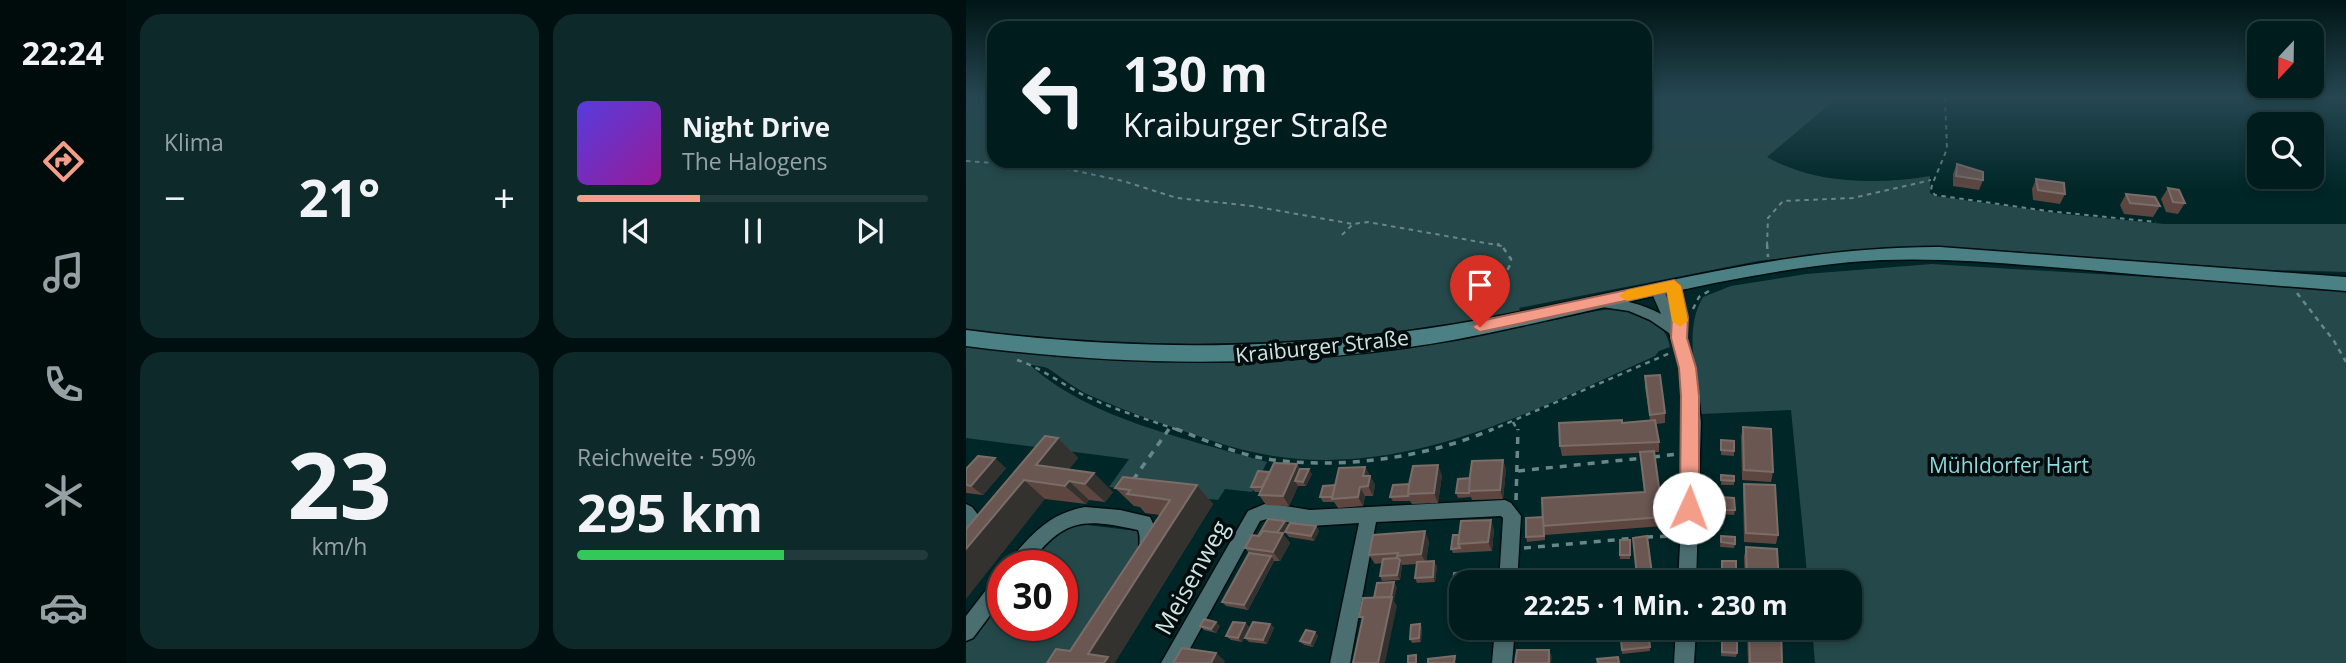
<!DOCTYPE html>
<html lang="de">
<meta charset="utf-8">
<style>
body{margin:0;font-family:"Open Sans",sans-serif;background:#0e292a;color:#f1f3f6;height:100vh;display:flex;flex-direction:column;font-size:26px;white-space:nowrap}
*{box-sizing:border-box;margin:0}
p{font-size:23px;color:#95a1a4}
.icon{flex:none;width:38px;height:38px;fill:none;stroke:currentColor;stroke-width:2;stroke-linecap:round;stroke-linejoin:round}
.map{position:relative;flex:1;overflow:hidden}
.sheet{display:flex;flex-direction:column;gap:14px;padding:14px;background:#000f10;width:840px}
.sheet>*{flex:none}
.hud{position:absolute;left:21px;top:21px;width:665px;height:147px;border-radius:21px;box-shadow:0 4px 10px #0003,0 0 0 2px #223a3b;background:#001c1d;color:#f1f3f6;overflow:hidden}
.needle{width:46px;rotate:202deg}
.tools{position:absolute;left:1281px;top:21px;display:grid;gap:14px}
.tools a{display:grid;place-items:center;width:77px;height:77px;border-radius:14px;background:#001c1d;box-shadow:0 4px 10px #0003,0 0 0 2px #223a3b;font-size:35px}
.speed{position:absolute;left:21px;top:550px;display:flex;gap:14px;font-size:35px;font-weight:700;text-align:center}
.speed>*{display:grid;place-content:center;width:91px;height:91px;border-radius:50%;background:#001c1d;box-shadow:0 4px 10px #0003,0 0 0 2px #223a3b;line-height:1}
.speed .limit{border:10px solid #d22;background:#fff;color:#111}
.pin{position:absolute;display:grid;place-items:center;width:60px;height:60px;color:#fff;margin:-72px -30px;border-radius:50% 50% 50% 0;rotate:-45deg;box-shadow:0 0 7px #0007}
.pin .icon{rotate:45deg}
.me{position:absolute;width:77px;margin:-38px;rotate:2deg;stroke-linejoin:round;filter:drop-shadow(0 0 5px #0008)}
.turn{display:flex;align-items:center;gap:24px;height:147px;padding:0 21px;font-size:32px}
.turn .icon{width:91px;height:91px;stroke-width:2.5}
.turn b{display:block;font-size:49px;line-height:60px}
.big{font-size:52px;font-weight:700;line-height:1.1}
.sheet .widget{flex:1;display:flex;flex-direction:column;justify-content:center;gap:10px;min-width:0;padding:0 24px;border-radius:21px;background:#0e292a}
.sheet .dial{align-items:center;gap:0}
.dial b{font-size:91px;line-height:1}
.song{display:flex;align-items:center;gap:21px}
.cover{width:84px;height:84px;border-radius:10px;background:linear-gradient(135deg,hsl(250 70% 55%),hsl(300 70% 35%))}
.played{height:7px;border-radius:4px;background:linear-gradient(90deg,#f49e8a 35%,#223a3b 35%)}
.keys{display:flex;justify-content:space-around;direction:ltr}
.heat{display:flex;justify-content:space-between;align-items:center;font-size:38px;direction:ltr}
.charge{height:10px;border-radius:5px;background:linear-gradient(90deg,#34c759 59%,#223a3b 0)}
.sheet .tiles{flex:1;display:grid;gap:14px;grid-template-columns:repeat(2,1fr)}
.trip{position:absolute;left:483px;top:570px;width:413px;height:70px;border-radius:21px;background:#001c1d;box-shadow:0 4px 10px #0003,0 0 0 2px #223a3b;font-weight:700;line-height:70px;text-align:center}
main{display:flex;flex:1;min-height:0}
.menu{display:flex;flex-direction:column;width:126px;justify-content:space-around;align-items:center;background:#000b0c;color:#95a1a4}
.menu .icon{width:49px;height:49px}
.menu .selected{color:#f49e8a}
.menu b{font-size:32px;color:#f1f3f6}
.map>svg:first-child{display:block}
</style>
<main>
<nav class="menu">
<b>22:24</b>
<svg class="icon selected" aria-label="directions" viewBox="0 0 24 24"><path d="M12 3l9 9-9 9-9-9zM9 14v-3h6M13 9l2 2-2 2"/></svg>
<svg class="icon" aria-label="music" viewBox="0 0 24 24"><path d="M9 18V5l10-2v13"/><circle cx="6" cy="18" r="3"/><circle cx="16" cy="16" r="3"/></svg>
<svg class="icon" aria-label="phone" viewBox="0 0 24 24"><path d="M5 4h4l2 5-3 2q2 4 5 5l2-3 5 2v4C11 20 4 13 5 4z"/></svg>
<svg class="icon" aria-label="climate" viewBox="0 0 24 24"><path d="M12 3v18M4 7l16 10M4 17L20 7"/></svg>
<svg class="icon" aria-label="car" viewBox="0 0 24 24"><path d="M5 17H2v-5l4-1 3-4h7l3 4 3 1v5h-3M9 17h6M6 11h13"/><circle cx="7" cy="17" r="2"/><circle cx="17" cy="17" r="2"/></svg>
</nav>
<section class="sheet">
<div class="tiles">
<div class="widget"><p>Klima</p>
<div class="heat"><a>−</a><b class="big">21°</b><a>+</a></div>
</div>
<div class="widget">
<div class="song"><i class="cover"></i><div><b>Night Drive</b><p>The Halogens</p></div></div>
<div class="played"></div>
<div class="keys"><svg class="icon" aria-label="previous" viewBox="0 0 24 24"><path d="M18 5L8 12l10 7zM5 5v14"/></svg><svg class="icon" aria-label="pause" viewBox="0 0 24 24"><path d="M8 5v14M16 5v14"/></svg><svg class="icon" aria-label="next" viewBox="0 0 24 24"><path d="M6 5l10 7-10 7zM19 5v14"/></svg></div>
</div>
<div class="widget dial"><b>23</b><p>km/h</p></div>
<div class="widget"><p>Reichweite · 59%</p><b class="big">295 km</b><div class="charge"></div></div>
</div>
</section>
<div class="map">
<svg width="1380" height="663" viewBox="0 0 1380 663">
<rect width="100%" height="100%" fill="#002627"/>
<g fill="#25494a">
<path d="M679 98H871L801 157C848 184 911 185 964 176V193L969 196 1098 214 1198 224H1380V272L1234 268 944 250H893L792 261 553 308 560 325C586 323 635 307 656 309 677 311 701 325 704 347L693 351 689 356C546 420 408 496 247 441 206 427 163 413 123 395 108 388 95 377 83 369 79 366 68 366 63 364 122 419 225 440 301 462L286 492 259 489 252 500 143 487 163 459 0 438V100L28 101V161H679Z"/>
<path d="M966 264 1380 289V663H849L846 628H884V583H842L825 410 735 414C731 377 717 330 737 297L765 286 840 274Z"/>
<polygon points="113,524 171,531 176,536 174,549 96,663 0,663 0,638 37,591 37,625 96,625 96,565 57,565 78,538"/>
</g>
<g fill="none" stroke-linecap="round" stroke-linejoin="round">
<defs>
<g id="street">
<path d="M708 281 715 286 721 317 719 337 729 369 735 422 730 583H712L719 449 718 395 712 358 703 333 684 320 663 311 629 306 627 303 634 298C656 299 676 304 695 314L684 289 686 286H696L705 307 701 286Z"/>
<polygon points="539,500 545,503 555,516 551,583 533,583 537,518 535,516 410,522 384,663 364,663 393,523 344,526 301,519 294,521 216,663 195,663 282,511 301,503 344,510"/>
<polygon points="0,504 6,507 13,516 6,528 0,530"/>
<path d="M119 507 154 510 184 517 193 536 187 555 181 557 175 555C171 546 176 539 172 530 115 518 99 518 62 565H42L45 559C66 533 85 513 119 507Z"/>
<polygon points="37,574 37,598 7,638 0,641 0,616 30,577"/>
<polygon points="529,628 549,628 546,663 526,663"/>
<polygon points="710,628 730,628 728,663 708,663"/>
</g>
<path id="secondary" d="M974 247 1380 277V291C1294 284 1208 278 1122 270 1043 264 964 255 885 262 750 275 620 315 487 340 325 369 163 367 0 346V330C162 351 323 351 484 325 649 298 806 246 974 247Z"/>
</defs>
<use href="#street" stroke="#000d0f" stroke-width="3"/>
<use href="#secondary" stroke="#000d0f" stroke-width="3"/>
<g stroke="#6a8788" stroke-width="2" stroke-dasharray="4.5 4.5" stroke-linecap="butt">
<polyline points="979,98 981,149 966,185 965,190 969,195 1082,211 1190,222"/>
<polyline points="0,161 96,168 157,181 211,198 286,206 387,224"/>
<polyline points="376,235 387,224 402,222 536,246"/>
<polyline points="801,246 802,218 817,201 887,198 965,180"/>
</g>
<g stroke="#6a8788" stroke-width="2.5" stroke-dasharray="5 5" stroke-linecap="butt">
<polyline points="801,244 802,257"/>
<polyline points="1331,293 1368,341 1380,362"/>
<polyline points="727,309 733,297 743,291"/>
<polyline points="518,314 544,265 545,259 536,246 531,244"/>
<path d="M51 360C79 369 100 388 128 400 156 412 186 421 215 431"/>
<polyline points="547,422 552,431"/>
<polyline points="523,431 704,353"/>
</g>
<g stroke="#6a8788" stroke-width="3.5" stroke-dasharray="7 7" stroke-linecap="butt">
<path d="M210 429C239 440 270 454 301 459 373 470 460 458 527 429"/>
<polyline points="687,457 712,454"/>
<polyline points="552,471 677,458"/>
<polyline points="167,480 203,429"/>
<polyline points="550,500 552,429"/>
<polyline points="680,537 708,536"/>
<polyline points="558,548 670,538"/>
<polyline points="694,628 705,632"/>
<polyline points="577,636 671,629"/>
</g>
<use href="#street" fill="#4b6f71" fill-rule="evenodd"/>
<use href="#secondary" fill="#4b8184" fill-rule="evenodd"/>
</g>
<g fill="#5e4640">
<polygon points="991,164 1017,180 1013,190 987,186 987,174"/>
<polygon points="1070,179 1099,194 1094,204 1067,200 1066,189"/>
<polygon points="1202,188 1219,203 1212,214 1200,212 1195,199"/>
<polygon points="1160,194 1194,206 1187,217 1158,214 1154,205"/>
<polygon points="679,376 699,413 699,423 690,424 693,442 693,452 688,452 697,517 697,526 579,535 579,540 561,542 560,537 577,517 678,492 674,453 596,456 594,446 656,423 684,420 679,387"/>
<polygon points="777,427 807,472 805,482 776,480 775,437"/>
<polygon points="92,438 112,458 103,469 147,492 139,502 123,500 120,504 79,499 0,529"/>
<polygon points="755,440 768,451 768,456 755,455"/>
<polygon points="537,460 540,470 537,499 506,500 505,497 492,498 490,493 504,478"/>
<polygon points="331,464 334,469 346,474 340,486 332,486 323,506 300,505 293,495 294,492 289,492 285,487 304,472"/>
<polygon points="399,467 409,485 407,496 399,496 397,506 372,508 368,502 357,502 354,497 369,485"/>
<polygon points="40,468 17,495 0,493 0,469"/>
<polygon points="476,475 472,503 446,504 444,501 427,501 424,497 443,484"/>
<polygon points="755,475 768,481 768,485 755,485"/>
<polygon points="778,484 812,535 810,544 778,542 777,493"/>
<polygon points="231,485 247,504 149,662 104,651 194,515 179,513 174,507 168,506 149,488"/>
<polygon points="755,497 769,510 768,515 754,514"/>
<polygon points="319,521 323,526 317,534 324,543 314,561 308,561 282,610 260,606 256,602 283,553 279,548 292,536"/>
<polygon points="350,526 353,531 348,541 323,537 319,532"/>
<polygon points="528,529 526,551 487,553 485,549 493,535"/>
<polygon points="755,536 769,544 768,548 754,547"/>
<polygon points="667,538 686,574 687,583 672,583"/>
<rect x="654" y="540" width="10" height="19"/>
<polygon points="463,541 460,562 471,566 469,582 451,583 449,578 451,564 436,565 434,580 416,581 414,576 416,563 409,564 403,555"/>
<polygon points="780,547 813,583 779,583 778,557"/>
<polygon points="505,577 505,583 518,581 518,583 495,583 495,628 519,629 492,631 488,623 491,586 489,587 487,582"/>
<polygon points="279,623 283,627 276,642 265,640 260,636"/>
<polygon points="304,624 308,628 301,644 283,642 279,638"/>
<polygon points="454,624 456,628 455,642 446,643 444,639"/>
<polygon points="234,626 254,626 250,633 238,630"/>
<polygon points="561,628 595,628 562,631"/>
<polygon points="682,628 684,651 656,654 654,631"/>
<polygon points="781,628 815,628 816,663 782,663"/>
<polygon points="349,632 352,636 347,647 338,645 334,641"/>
<polygon points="756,636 771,653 770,657 755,656"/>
</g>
<g fill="#34322f">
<polygon points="92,438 112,458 91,484 70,465"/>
<polygon points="29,458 40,468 17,495 5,486"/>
<polygon points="537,460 540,470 537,499 534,490"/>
<polygon points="331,464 337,473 329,481 332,486 323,506 317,496"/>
<polygon points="472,465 476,475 472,503 468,493"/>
<polygon points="399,467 409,485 407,496 397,476"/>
<polygon points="343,469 346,474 340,486 337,482"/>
<polygon points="128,473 147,492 139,502 119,484"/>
<polygon points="58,480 79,499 0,599 0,549"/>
<polygon points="103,481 123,500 120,504 99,486"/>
<polygon points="231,485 247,504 149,662 150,663 135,663 122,654"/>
<polygon points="394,487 399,496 397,506 392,497"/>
<polygon points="525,520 528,529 526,551 522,542"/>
<polygon points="319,521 323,526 317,534 324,543 314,561 307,552 308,536"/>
<polygon points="350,526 353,531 348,541 345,536"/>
<polygon points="459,531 463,541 460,563 455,554"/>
<polygon points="305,556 308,560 282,610 278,605"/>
<polygon points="434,560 436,565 434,580 431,575"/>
<polygon points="468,561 471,566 469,582 467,577"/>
<polygon points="428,582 431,587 428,601 431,606 419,663 412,663"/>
<polygon points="250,622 254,626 250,633 245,629"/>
<polygon points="279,623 283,627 276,642 272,638"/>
<polygon points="304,624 308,628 301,644 297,640"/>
<polygon points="454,624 456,628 455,642 453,638"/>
<polygon points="349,632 352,636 347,647 344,643"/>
<polygon points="583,650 586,657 585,663 583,663"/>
<polygon points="250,653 259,661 258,663 245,663"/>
</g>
<g fill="#6b5752" stroke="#7a6d68" stroke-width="2">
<polygon points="991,164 1017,172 1017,180 990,176"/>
<polygon points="1070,179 1098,183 1099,194 1072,190"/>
<polygon points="1202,188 1213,190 1219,203 1207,202"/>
<polygon points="1160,194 1189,197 1194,206 1164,203"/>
<polygon points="694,375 699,413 684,415 679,376"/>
<polygon points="656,420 656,423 689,420 693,442 594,446 593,423"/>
<polygon points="777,427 805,429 807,472 778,470"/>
<polygon points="79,436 92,438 70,465 128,473 119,484 103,481 99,486 58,480 0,549 0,529"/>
<polygon points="755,440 768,441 768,451 755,450"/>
<polygon points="688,451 697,517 577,526 576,498 679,492 674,452"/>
<polygon points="12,456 29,458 5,486 0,485 0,469"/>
<polygon points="537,460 534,490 502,491 506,461"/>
<polygon points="308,463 331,464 317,496 293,495"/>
<polygon points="472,465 468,493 441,494 447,466"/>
<polygon points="399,467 397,476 404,476 402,486 394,487 392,497 366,499 373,468"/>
<polygon points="334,469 343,469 337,482 329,481"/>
<polygon points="292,471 304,472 296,487 285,487"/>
<polygon points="755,475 768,476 768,481 755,480"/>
<polygon points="157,477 231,485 122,654 142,657 138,663 81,663 90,649 104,651 204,500 161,494 164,490 149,488"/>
<polygon points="504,478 503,493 490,493 492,479"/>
<polygon points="443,484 442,496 424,497 427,485"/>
<polygon points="778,484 809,485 812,535 780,533"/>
<polygon points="369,485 366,497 354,497 357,486"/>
<polygon points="755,497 768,498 769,510 755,510"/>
<polygon points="577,517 578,536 560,537 560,518"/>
<polygon points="302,519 319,521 311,533 297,531 293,536 292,536"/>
<polygon points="525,520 522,542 492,544 495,521"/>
<polygon points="324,523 350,526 345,536 319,532"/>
<polygon points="297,531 317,533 307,552 279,548 286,535 293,536"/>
<polygon points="459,531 455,554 431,556 432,553 403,555 407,535"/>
<polygon points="487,535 493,535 492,544 494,548 485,549"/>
<polygon points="681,536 686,574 671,576 667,538"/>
<polygon points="755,536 769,537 769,544 755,542"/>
<rect x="654" y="540" width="10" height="15"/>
<polygon points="780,547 811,549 813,583 781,583"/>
<polygon points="283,553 305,556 278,605 256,602"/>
<polygon points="432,558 434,560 431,575 414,576 417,559"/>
<polygon points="468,561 467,577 449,578 451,562"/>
<polygon points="756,561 770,561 770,583 756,582"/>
<polygon points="504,572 503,581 487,582 488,573"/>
<polygon points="428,582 425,597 408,598 411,583"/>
<polygon points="495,583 495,622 488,623 492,584"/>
<polygon points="426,597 412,663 387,663 397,617 393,617 397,598"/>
<polygon points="238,619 250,622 245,629 234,626"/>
<polygon points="267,622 279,623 272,638 260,636"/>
<polygon points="287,622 304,624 297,640 279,638"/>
<polygon points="454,624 453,638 444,639 445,625"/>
<polygon points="682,628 684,647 656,650 654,631"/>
<polygon points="783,628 815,628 816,663 784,663"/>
<polygon points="340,630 349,632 344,643 334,641"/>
<polygon points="756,636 771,637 771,653 756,652"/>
<polygon points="216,648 250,653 245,663 207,663"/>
<polygon points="551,650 583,650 583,663 549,663"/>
<polygon points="450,655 450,663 442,663 442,656"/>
<polygon points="489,656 488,663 462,663 462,659"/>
<polygon points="652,657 653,663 632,663 631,659"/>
</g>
<linearGradient id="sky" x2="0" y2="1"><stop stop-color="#001515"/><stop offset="0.51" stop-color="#264752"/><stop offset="1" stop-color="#264752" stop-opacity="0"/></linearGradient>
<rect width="1380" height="191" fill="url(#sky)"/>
<polygon fill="#f49e8a" stroke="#9f675a" stroke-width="2" points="708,280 715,286 722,317 721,338 730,368 733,396 733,508 730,514 723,517 717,514 714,508 715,396 713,368 705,338 706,317 701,292 514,332 506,327 514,321"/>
<polygon fill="#f59e0b" points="708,280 715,286 722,321 714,327 706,321 701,292 661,301 653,296 661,290"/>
<g text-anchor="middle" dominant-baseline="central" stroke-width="7" stroke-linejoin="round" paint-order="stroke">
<g font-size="21" fill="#cfe3e3" stroke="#010c0d">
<text transform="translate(356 346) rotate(-6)">Kraiburger Straße</text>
</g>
<g font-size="21" fill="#8dd9dd" stroke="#010c0d">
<text x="1043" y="465">Mühldorfer Hart</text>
</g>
<g font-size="24" fill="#cfe3e3" stroke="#010c0d">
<text transform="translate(225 577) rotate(-61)">Meisenweg</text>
</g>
</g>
</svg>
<div class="tools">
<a><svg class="needle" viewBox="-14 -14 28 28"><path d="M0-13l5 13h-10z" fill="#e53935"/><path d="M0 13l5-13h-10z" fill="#95a1a4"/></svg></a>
<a><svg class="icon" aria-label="search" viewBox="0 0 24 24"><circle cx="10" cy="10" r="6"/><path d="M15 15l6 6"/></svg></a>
</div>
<div class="speed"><div class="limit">30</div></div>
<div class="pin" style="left:514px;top:327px;background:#d93025"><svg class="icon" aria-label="arrive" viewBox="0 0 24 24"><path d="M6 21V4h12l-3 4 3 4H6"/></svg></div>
<svg class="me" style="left:723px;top:508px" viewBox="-20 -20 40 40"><circle r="19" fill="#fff"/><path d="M0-13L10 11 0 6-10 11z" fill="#f49e8a"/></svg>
<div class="trip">22:25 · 1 Min. · 230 m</div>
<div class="hud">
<div class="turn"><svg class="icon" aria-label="left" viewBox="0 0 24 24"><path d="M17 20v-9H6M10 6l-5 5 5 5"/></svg><div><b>130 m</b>Kraiburger Straße</div></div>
</div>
</div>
</main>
